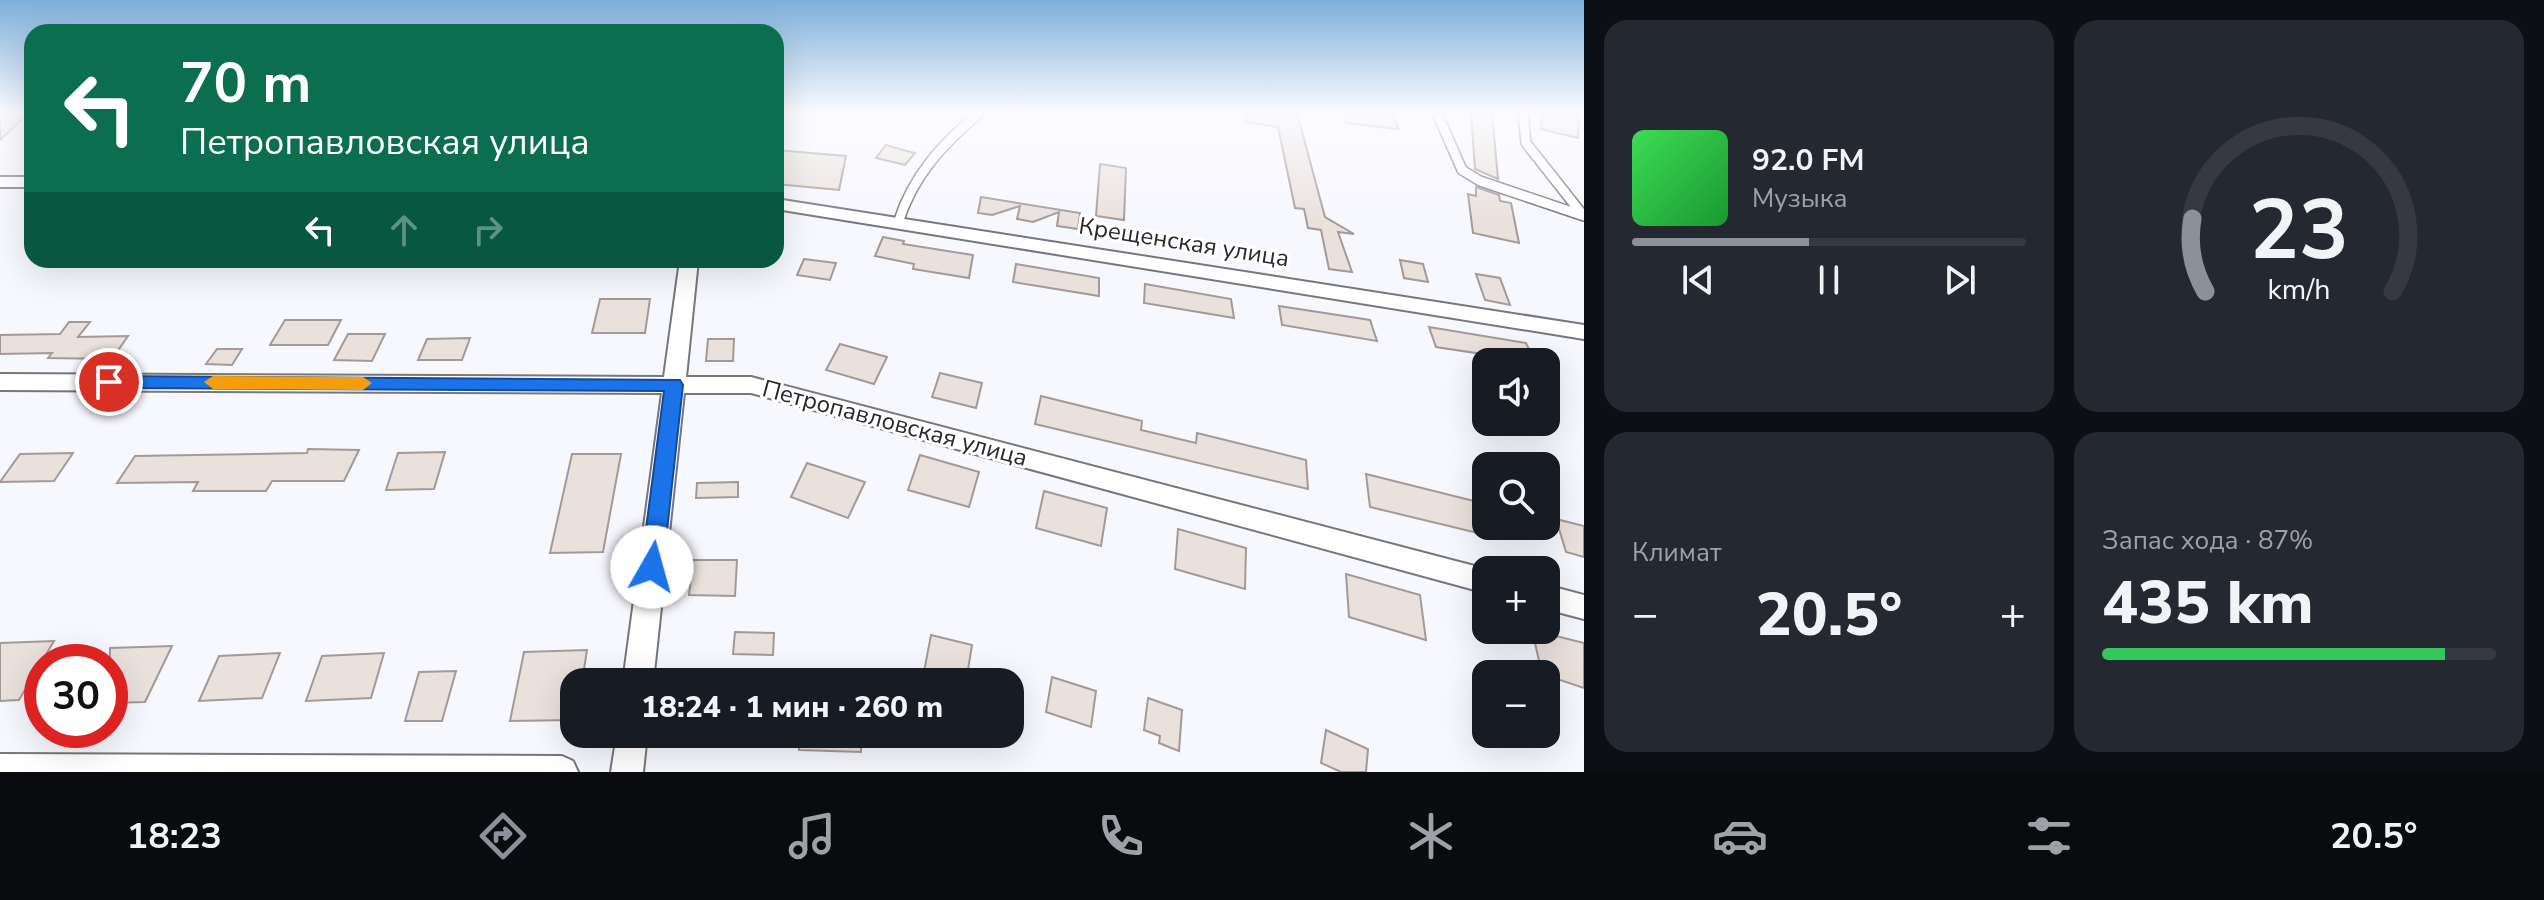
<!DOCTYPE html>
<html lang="ru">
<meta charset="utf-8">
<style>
body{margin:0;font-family:"Nunito Sans",sans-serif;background:#242831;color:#f1f3f6;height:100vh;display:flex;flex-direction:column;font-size:30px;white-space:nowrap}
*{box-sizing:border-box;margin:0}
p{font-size:26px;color:#9ea1a6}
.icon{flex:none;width:44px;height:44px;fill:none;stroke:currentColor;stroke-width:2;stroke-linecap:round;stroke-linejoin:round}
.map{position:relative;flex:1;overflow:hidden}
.details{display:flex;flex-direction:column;gap:20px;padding:20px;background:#0d0f14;width:960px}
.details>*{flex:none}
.top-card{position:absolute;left:24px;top:24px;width:760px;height:244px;border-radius:24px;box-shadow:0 8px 32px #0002;background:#0b6e4f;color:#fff;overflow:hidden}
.controls{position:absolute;left:1472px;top:348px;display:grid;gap:16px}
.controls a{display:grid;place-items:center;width:88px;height:88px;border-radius:16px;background:#171b24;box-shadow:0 8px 32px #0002;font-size:40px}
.speed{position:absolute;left:24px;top:644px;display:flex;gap:16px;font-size:40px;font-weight:700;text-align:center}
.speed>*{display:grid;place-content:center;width:104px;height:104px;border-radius:50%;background:#171b24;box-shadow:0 8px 32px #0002;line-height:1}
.speed .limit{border:12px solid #d22;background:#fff;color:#111}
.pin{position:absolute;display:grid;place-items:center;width:68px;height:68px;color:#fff;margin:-34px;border:4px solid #fff;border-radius:50%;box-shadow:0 2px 8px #0007}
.me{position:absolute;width:88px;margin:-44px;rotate:7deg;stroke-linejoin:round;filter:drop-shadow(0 0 6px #0008)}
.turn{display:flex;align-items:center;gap:28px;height:168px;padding:0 24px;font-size:36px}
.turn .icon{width:104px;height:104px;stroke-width:2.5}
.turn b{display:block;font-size:56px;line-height:68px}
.lanes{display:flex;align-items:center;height:76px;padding:0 24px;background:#0003;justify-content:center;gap:40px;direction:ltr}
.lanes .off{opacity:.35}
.big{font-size:60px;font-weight:800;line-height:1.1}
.details .widget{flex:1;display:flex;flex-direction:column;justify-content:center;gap:12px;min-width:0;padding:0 28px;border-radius:24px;background:#242831}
.details .dial{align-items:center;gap:0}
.dial svg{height:208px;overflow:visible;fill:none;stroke:#363941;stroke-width:7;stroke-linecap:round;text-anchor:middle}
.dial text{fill:#f1f3f6;stroke:none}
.song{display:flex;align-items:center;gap:24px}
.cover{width:96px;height:96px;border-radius:12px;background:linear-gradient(135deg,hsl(130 70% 55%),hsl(130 70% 35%))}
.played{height:8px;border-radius:4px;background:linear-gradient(90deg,#8c9099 45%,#363941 45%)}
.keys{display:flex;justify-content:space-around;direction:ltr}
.heat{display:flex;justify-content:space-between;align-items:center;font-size:44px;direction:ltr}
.charge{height:12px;border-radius:6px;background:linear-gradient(90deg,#34c759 87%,#363941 0)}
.details .tiles{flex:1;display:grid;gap:20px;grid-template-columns:repeat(2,1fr)}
.trip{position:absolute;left:560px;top:668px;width:464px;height:80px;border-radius:24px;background:#171b24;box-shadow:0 8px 32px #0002;font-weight:800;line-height:80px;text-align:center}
.dock{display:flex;height:128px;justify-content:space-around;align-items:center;background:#090b0e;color:#9ea1a6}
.dock .icon{width:56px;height:56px}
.dock .current{color:#8c9099}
.dock b{font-size:36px;color:#f1f3f6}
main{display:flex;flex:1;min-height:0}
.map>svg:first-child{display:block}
</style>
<main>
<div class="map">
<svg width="1584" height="772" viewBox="0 0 1584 772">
<rect width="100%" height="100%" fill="#f7f7fe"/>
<g fill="#eae1dd" stroke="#a39a97" stroke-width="2">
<polygon points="5,113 29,113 0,140 0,117"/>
<polygon points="1247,113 1297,113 1325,217 1354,234 1338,232 1352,272 1329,269 1321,230 1308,228 1304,209 1295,208 1278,127 1246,122"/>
<polygon points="1347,113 1392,113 1399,129 1346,123"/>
<polygon points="1471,113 1492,113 1498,179 1475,169"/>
<polygon points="1543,113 1579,113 1578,138 1541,129"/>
<polygon points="886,145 896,148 915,153 905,165 876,158"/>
<polygon points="776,150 846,156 839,190 776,184"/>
<polygon points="1100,164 1126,168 1124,220 1096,216"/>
<polygon points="1476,187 1499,195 1500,201 1511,203 1519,243 1473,233 1468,194 1476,196"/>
<polygon points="981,197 1080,213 1078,229 1057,226 1059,212 1033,222 1017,219 1020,206 992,215 978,213"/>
<polygon points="883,237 904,241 903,244 973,255 969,278 913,269 914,264 875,256"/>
<polygon points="804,259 836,263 830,280 797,275"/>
<polygon points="1400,260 1423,264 1428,282 1404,278"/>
<polygon points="1016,264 1099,278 1099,296 1013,282"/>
<polygon points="1476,274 1500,278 1510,305 1485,300"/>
<polygon points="1145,284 1231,299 1234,318 1144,303"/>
<polygon points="600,299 650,299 645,333 592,333"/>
<polygon points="1279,306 1370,320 1377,341 1282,325"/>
<polygon points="285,320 341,320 328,345 270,345"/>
<polygon points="69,322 90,322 78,337 128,336 112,359 48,358 52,353 0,354 0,335 60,334"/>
<polygon points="1429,327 1526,343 1535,362 1436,347"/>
<polygon points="348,334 385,334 372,361 334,360"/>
<polygon points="470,338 462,360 418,360 427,339"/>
<polygon points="708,339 734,339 733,361 706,361"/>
<polygon points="840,344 887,357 874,384 826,370"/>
<polygon points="217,349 242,349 232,365 206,364"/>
<polygon points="940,373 982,383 976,408 932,397"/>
<polygon points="1041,396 1142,421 1141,430 1196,443 1197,433 1306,460 1308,489 1035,424"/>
<polygon points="308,449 359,450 344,481 272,481 266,491 193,491 198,482 117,483 135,456 307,453"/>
<polygon points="445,452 434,489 386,490 398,453"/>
<polygon points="73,453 54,481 0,482 20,454"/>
<polygon points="572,454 621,454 603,552 550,553"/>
<polygon points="920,455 979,472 969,507 908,490"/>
<polygon points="807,463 865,482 848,518 791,497"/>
<polygon points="1366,474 1486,504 1486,535 1370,507"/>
<polygon points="738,482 738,497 696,498 697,483"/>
<polygon points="1044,491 1107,508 1101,546 1036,528"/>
<polygon points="1556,519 1584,526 1584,557 1566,552"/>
<polygon points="1178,529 1246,548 1245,589 1175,569"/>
<polygon points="693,560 737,560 735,596 689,595"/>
<polygon points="1346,574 1420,595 1426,640 1349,617"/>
<polygon points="1532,630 1584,643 1584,688 1542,674"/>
<polygon points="735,632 774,633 773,655 733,654"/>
<polygon points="931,635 972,645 966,682 944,682 923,677"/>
<polygon points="54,641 19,700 0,701 0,643"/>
<polygon points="172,646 145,702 110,703 110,648"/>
<polygon points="587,650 582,682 574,682 574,720 510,721 524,652"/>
<polygon points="280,653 262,698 199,701 219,656"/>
<polygon points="384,653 371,698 306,701 322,656"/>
<polygon points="456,671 442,721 405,721 419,672"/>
<polygon points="1052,677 1096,691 1091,727 1046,712"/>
<polygon points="1148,698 1182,710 1179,751 1159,743 1160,736 1144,730"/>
<polygon points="1326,730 1368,749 1366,772 1341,772 1321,763"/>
<polygon points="799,734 861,734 861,752 799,750"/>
</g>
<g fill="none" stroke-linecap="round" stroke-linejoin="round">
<defs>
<g id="service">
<polyline points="1437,113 1462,170 1480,181 1584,216"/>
<polyline points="1523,113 1526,143 1582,214"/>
<path d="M898 223C913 175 942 145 979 113"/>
</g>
<g id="minor">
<rect x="0" y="177" width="32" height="10"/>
<polygon points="776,199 1584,325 1584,339 776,209"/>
<polygon points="680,260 698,260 686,377 751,377 1486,569 1486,593 751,393 684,393 653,682 623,682 662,393 0,390 0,374 664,377"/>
<polygon points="1546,585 1584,595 1584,619 1546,609"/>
<polygon points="617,734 647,734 643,772 611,772"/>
<polygon points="0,754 562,756 573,761 578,772 0,772"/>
</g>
</defs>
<use href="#service" stroke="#76767d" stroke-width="12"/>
<use href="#minor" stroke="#76767d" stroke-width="4"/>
<use href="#service" stroke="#fff" stroke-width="9"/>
<use href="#minor" fill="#fff" fill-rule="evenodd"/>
</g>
<linearGradient id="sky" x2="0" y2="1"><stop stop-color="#7dafda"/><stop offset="0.51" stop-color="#fbfbff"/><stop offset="1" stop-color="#fbfbff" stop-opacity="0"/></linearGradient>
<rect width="1584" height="221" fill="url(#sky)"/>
<polygon fill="#1a73e8" stroke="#114b97" stroke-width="2" points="109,376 680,380 683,385 663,567 660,574 652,577 644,574 641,567 664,391 109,388 100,382"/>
<polygon fill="#f59e0b" points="213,376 363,377 372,383 363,390 213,389 204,382"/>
<g text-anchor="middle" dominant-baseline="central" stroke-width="6" stroke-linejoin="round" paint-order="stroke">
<g font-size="24" fill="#29292c" stroke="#fff">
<text transform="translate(1184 242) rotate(9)">Крещенская улица</text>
<text transform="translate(895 423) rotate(15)">Петропавловская улица</text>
</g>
</g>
</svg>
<div class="controls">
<a><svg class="icon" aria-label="sound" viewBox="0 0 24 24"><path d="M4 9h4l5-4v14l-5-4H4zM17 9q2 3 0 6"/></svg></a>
<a><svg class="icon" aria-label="search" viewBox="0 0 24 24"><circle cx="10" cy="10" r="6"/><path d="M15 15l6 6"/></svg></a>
<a>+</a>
<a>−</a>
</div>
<div class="speed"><div class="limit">30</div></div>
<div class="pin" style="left:109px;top:382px;background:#d93025"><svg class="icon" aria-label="arrive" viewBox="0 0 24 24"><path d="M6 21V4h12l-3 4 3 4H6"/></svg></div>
<svg class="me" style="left:652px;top:567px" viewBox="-20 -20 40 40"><circle r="19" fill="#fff"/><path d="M0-13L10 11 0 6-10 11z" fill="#1a73e8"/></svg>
<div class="trip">18:24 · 1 мин · 260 m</div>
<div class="top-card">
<div class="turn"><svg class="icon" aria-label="left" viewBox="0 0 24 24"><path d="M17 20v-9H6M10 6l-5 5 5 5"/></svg><div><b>70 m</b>Петропавловская улица</div></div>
<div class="lanes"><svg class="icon" aria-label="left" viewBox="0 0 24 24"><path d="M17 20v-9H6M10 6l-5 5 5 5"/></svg><svg class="icon off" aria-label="ahead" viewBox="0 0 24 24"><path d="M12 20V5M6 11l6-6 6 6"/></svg><svg class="icon off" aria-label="right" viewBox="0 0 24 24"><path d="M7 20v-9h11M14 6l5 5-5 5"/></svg></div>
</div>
</div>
<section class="details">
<div class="tiles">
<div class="widget">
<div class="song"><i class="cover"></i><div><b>92.0 FM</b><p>Музыка</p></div></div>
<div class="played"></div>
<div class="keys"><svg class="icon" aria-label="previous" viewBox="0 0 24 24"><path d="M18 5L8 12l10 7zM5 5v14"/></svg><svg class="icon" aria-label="pause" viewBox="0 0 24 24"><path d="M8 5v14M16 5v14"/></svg><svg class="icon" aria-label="next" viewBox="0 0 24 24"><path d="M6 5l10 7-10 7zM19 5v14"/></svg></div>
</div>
<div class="widget dial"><svg viewBox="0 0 100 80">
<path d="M14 69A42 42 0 1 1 86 69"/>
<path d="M14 69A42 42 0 0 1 9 41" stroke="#8c9099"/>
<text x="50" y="56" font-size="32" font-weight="700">23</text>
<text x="50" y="72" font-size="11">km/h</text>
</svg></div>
<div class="widget"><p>Климат</p>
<div class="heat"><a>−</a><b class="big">20.5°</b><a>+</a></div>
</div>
<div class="widget"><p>Запас хода · 87%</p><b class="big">435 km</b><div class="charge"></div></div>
</div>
</section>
</main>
<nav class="dock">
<b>18:23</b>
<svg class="icon current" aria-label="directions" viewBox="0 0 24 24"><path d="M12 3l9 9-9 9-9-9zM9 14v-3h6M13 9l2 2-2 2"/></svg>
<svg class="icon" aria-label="music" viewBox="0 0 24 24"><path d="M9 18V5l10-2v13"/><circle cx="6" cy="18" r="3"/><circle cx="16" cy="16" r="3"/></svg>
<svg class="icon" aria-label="phone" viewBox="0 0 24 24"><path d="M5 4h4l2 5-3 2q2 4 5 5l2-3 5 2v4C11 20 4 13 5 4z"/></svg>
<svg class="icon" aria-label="climate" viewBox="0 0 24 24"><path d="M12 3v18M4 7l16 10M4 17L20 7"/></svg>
<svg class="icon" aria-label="car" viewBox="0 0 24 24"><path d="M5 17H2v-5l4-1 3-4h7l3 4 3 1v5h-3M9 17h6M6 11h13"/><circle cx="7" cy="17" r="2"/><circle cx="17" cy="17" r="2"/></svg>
<svg class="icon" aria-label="filters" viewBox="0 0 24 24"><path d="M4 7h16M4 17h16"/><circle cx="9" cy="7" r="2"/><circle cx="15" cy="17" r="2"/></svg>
<b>20.5°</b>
</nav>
